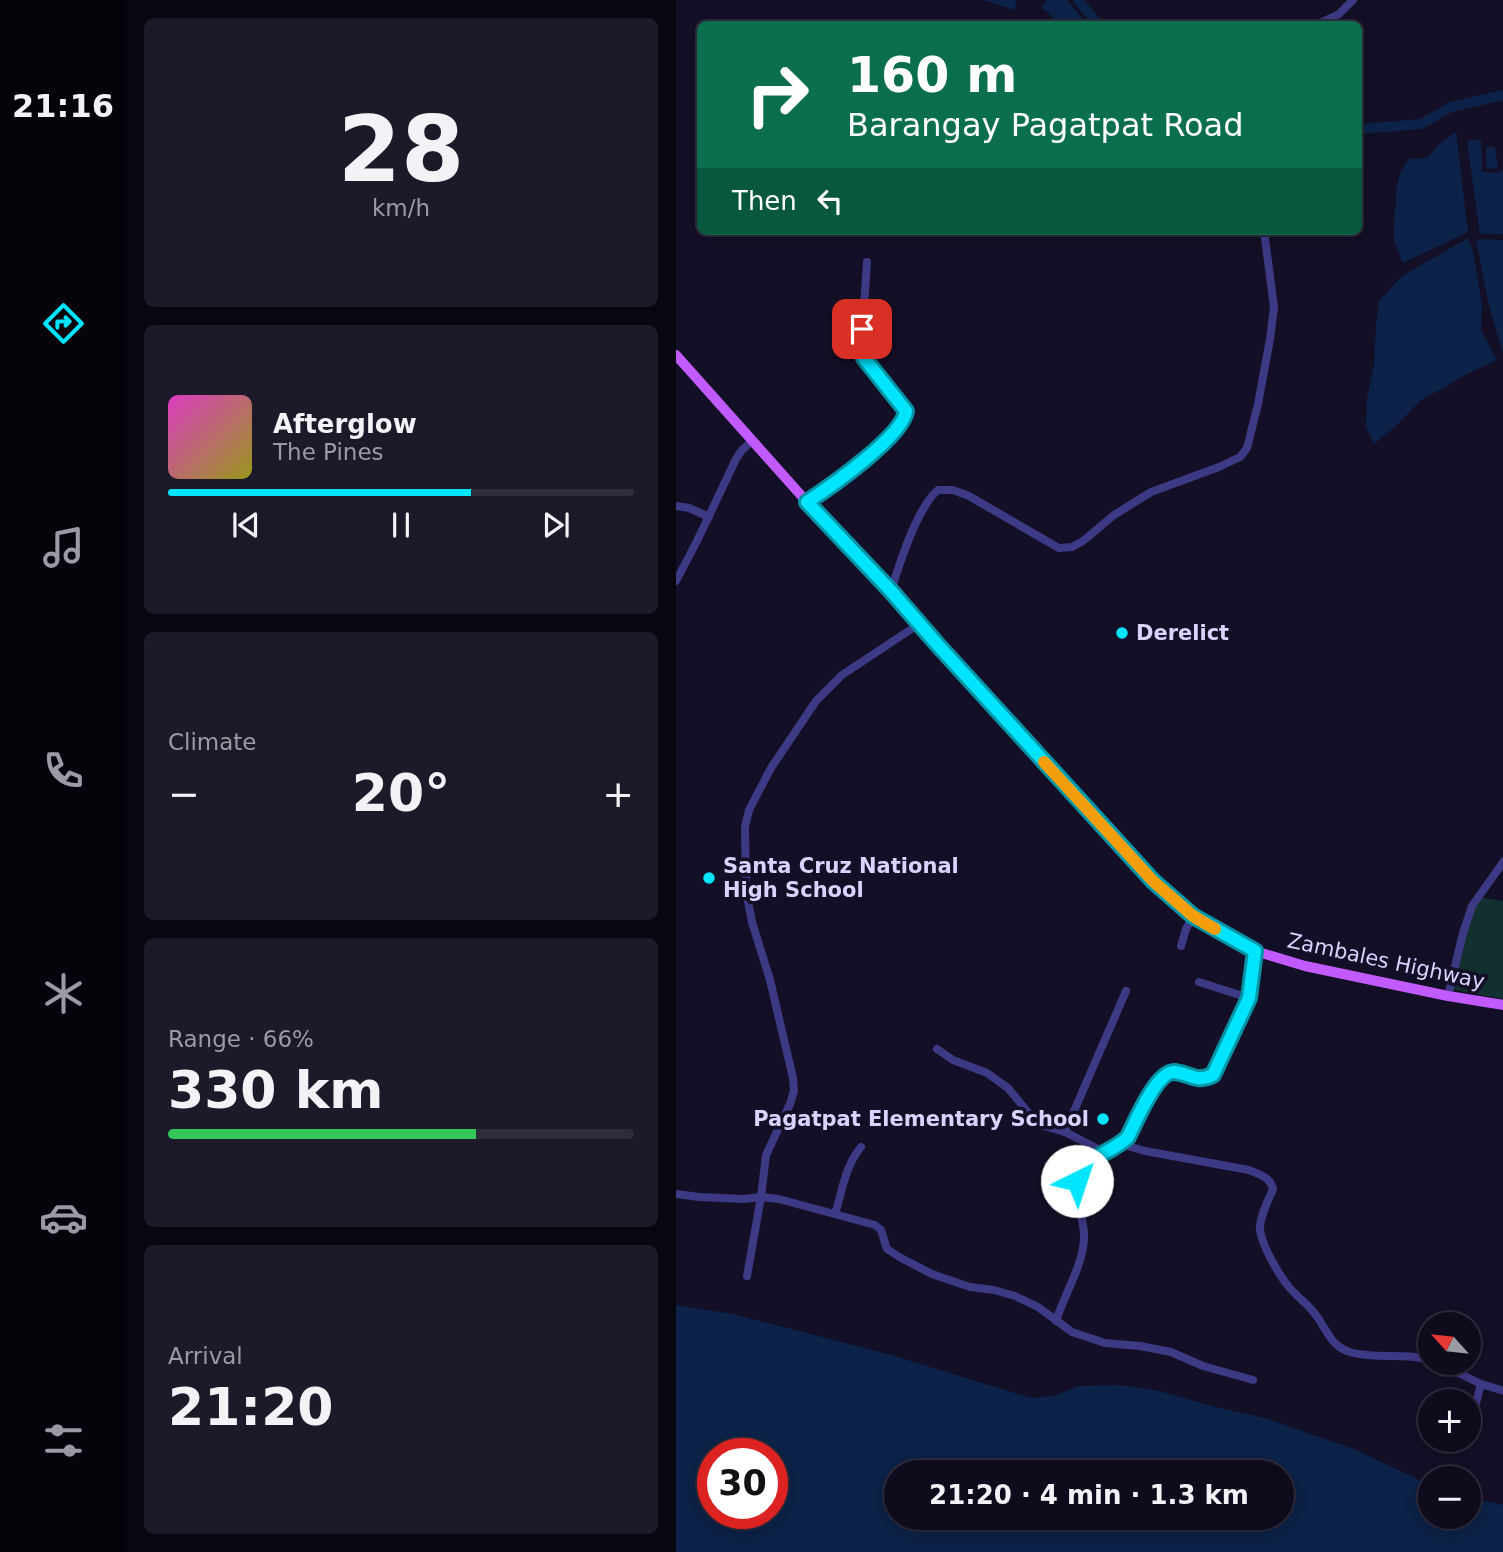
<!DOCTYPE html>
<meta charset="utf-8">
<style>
body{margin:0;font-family:"DejaVu Sans",sans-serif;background:#1c1929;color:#f1f3f6;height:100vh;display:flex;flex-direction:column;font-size:26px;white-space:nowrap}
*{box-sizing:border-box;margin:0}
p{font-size:23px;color:#9b9ba3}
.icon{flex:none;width:38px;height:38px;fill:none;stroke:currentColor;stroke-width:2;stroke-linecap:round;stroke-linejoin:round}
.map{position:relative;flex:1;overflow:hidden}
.panel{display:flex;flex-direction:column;gap:18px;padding:18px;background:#08060f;width:550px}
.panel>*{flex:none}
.banner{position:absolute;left:21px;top:21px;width:665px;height:214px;border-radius:10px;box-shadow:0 4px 18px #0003,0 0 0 2px #2e2b3b;background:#0b6e4f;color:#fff;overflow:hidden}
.needle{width:46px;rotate:297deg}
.controls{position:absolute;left:742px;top:1312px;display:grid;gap:14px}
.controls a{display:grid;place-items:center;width:63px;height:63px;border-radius:50%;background:#0e0b1c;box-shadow:0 4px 18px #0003,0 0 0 2px #2e2b3b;font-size:35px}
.speed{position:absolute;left:21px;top:1438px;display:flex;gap:14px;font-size:35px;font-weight:700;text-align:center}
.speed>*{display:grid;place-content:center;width:91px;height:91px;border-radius:50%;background:#0e0b1c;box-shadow:0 4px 18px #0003,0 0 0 2px #2e2b3b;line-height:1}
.speed .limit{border:10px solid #d22;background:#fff;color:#111}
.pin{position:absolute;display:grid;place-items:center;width:60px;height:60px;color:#fff;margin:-30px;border-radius:14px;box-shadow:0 4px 10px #0006}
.me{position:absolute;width:77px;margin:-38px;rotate:41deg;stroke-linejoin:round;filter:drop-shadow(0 0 5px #0008)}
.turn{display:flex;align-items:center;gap:24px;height:147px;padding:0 35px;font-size:32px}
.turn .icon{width:91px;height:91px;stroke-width:2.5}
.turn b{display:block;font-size:49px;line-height:60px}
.then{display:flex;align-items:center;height:66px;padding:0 35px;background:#0003;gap:14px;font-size:26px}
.big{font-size:52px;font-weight:800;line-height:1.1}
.panel .tile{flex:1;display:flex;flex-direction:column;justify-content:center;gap:10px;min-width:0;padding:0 24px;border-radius:10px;background:#1c1929}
.panel .dial{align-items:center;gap:0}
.dial b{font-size:91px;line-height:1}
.song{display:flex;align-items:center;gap:21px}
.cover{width:84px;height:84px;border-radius:10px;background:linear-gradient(135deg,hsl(310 70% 55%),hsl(60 70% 35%))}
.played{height:7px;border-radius:4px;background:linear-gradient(90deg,#00e5ff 65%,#2e2b3b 65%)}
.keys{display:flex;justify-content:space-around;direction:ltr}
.heat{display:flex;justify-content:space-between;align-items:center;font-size:38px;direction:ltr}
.charge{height:10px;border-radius:5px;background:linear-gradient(90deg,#34c759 66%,#2e2b3b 0)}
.trip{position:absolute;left:208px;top:1460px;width:410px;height:70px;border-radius:35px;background:#0e0b1c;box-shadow:0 4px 18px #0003,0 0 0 2px #2e2b3b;font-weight:800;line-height:70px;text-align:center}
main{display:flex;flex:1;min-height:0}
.menu{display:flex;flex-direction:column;width:126px;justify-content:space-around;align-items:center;background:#06040b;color:#9b9ba3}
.menu .icon{width:49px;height:49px}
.menu .on{color:#00e5ff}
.menu b{font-size:32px;color:#f1f3f6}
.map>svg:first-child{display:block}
</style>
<main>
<nav class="menu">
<b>21:16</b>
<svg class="icon on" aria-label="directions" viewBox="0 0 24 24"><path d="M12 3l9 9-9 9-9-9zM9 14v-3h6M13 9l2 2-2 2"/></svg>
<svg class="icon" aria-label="music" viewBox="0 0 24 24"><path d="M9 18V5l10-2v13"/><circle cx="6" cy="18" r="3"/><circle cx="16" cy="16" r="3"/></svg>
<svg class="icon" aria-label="phone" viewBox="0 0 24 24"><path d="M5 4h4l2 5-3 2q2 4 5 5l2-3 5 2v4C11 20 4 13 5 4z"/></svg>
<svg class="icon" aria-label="climate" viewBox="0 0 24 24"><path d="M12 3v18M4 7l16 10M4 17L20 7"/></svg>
<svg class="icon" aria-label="car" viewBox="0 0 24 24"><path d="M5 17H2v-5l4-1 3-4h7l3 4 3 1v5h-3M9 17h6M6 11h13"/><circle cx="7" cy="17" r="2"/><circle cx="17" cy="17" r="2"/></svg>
<svg class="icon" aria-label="filters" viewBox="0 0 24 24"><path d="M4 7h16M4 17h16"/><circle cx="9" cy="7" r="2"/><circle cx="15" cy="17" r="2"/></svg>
</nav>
<section class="panel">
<div class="tile dial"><b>28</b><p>km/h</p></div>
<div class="tile">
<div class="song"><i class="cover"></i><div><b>Afterglow</b><p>The Pines</p></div></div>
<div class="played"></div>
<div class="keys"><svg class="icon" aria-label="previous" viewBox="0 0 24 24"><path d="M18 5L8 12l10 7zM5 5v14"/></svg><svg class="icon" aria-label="pause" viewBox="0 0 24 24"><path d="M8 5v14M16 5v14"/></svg><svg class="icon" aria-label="next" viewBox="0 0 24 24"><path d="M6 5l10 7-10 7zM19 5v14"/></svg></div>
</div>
<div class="tile"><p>Climate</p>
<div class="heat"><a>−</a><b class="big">20°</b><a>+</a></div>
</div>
<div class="tile"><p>Range · 66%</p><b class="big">330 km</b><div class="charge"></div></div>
<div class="tile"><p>Arrival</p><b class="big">21:20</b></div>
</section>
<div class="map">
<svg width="828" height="1552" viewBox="0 0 828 1552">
<rect width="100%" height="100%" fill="#130f26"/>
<polygon fill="#12302f" points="803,897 827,901 827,999 778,990 789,935"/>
<g fill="#0c2248" fill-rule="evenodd">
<polygon points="307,0 340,0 339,10"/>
<path d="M371 0H391L411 24H378C378 16 371 12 365 8Z"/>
<polygon points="780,132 792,232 727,263 718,241 718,226 721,185 725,171 733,159 751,158 761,146"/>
<polygon points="805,139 806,172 820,173 827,170 827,234 804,234 791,141"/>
<polygon points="810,147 819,147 822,168 811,169"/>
<polygon points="792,238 797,251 806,305 805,330 821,360 793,373 744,401 720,426 698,444 690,427 691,398 698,366 700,323 703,301 726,276"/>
<polygon points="800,239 827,240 827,353 813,306"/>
<path d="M0 1305 57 1314 212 1354 355 1398 378 1396 403 1386 442 1385 479 1390 540 1407 589 1418 678 1449 754 1485V1517H793V1497L827 1505V1552H0ZM96 1454V1514H37V1454ZM220 1472H606V1517H220Z"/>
</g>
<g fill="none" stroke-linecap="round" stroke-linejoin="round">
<g stroke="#0c2248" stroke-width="10">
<polyline points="402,0 422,24"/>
<polyline points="682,129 745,124 775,107 828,95"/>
</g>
<g stroke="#3d3a85" stroke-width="8">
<polyline points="642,24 663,14 677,0"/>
<path d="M131 502C154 487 227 436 230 411L188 358 185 351 191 262"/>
<polyline points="0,506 13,508 33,517"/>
<polyline points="0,581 21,541 60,459 66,450 76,441"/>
<path d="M215 591C223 565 241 507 262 490H277L293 496 374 543 383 548 396 547 407 541 438 515 475 492 543 467 564 457 571 448 582 404 594 339 598 307 588 231"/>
<polyline points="505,946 510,929 517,917"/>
<polyline points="523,982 573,998"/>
<polyline points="772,996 787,933 796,906 828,861"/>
<polyline points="261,1049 277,1060 311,1073 332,1088 359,1121 368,1126 389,1132 430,1153"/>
<polyline points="389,1132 450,991"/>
<path d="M445 1144 469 1151 573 1170C584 1175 594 1177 597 1189 592 1201 583 1218 584 1230 586 1246 603 1275 613 1287 621 1297 632 1304 639 1314 651 1329 654 1346 674 1352 700 1360 729 1352 754 1360"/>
<polyline points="0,1194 23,1197 68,1199 85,1197 103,1199 199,1225 205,1230 211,1249 225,1258 256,1274 294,1287 318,1290 339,1296 362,1307 396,1332 429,1343 464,1346 495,1352 527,1366 577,1380"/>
<path d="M159 1214C166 1192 169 1166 185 1147"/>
<polyline points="71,1276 85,1197 90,1155 114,1104 118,1091 117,1078 94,980 76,922 70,891 69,827 73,810 95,768 140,701 166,675 243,624"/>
<path d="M380 1321C388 1295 409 1262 408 1235 408 1215 394 1192 404 1172 414 1155 438 1151 452 1137 459 1123 481 1070 499 1072 516 1074 519 1084 537 1075L573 998 579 951"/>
<polyline points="762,1363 805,1384 828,1391"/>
<polyline points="794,1426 805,1384"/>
</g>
<polyline stroke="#c25bff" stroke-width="10" points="0,355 131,502 215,591 243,624 477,881 517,917 579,951 629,966 772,996 828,1005"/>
</g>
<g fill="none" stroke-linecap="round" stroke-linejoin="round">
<defs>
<path id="route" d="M186 329 185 351 188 358 230 411C227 436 154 487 131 502L215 591 261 644 477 881 517 916 579 951 573 998 537 1075C519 1083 516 1074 499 1072 481 1070 459 1123 452 1137 435 1154 408 1156 401 1181"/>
</defs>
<use href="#route" stroke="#0095a6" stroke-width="18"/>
<use href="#route" stroke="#00e5ff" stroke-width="12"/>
<polyline stroke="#f59e0b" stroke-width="12" points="368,762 477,881 517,916 539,929"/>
</g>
<g fill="#00e5ff" stroke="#130f26" stroke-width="2.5">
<circle cx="446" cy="633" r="7"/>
<circle cx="33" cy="878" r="7"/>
<circle cx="427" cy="1119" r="7"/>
</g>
<g text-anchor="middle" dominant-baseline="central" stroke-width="7" stroke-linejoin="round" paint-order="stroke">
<g font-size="21" font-weight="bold" fill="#d9d4ff" stroke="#130f26" text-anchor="start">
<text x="460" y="633">Derelict</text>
<text x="47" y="866">Santa Cruz National<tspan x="47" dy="24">High School</tspan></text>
<text x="413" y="1119" text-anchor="end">Pagatpat Elementary School</text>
</g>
<g font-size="21" fill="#d9d4ff" stroke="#130f26">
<text transform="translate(710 961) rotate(12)">Zambales Highway</text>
</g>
</g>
</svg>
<div class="controls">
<a><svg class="needle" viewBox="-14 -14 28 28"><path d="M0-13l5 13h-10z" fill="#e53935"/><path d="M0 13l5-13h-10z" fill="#9b9ba3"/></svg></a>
<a>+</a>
<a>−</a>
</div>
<div class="speed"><div class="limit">30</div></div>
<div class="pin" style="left:186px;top:329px;background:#d93025"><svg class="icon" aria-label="arrive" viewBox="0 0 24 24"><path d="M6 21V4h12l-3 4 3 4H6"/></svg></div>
<svg class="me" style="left:401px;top:1181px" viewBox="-20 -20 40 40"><circle r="19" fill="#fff"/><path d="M0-13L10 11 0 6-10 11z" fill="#00e5ff"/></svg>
<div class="trip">21:20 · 4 min · 1.3 km</div>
<div class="banner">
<div class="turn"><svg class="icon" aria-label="right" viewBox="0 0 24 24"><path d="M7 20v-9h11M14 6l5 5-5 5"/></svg><div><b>160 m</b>Barangay Pagatpat Road</div></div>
<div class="then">Then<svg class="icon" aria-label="left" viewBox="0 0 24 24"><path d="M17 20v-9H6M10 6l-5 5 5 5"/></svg></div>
</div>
</div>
</main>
